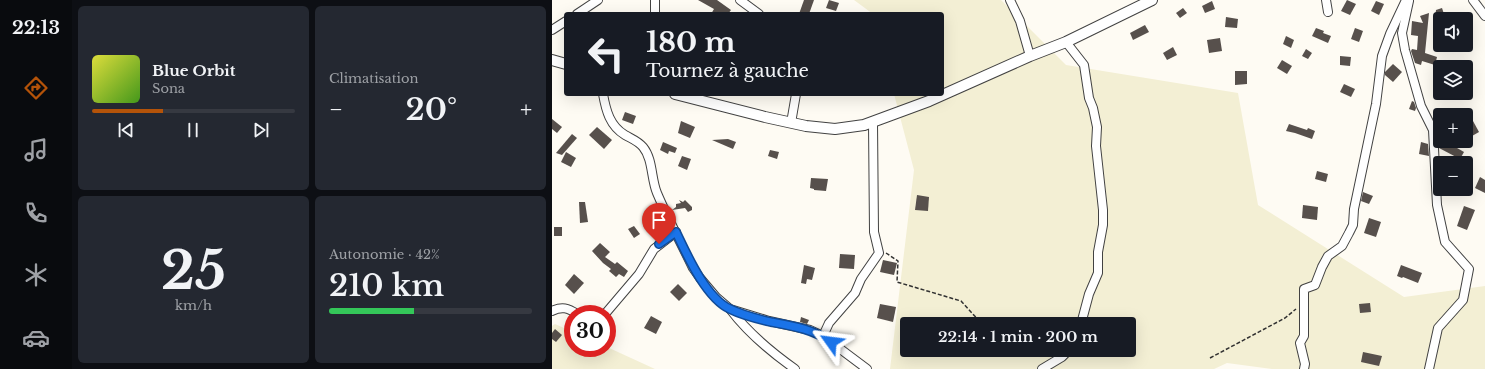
<!DOCTYPE html>
<html lang="fr">
<meta charset="utf-8">
<style>
body{margin:0;font-family:"Libre Baskerville",serif;background:#242831;color:#f1f3f6;height:100vh;display:flex;flex-direction:column;font-size:15px;white-space:nowrap}
*{box-sizing:border-box;margin:0}
p{font-size:13px;color:#9ea1a6}
.icon{flex:none;width:22px;height:22px;fill:none;stroke:currentColor;stroke-width:2;stroke-linecap:round;stroke-linejoin:round}
.map{position:relative;flex:1;overflow:hidden}
.sheet{display:flex;flex-direction:column;gap:6px;padding:6px;background:#0d0f14;width:480px}
.sheet>*{flex:none}
.guide{position:absolute;left:12px;top:12px;width:380px;height:84px;border-radius:4px;box-shadow:0 4px 16px #0002;background:#171b24;color:#f1f3f6;overflow:hidden}
.fabs{position:absolute;left:881px;top:12px;display:grid;gap:8px}
.fabs a{display:grid;place-items:center;width:40px;height:40px;border-radius:4px;background:#171b24;box-shadow:0 4px 16px #0002;font-size:20px}
.speed{position:absolute;left:12px;top:305px;display:flex;gap:8px;font-size:20px;font-weight:700;text-align:center}
.speed>*{display:grid;place-content:center;width:52px;height:52px;border-radius:50%;background:#171b24;box-shadow:0 4px 16px #0002;line-height:1}
.speed .limit{border:6px solid #d22;background:#fff;color:#111}
.pin{position:absolute;display:grid;place-items:center;width:34px;height:34px;color:#fff;margin:-41px -17px;border-radius:50% 50% 50% 0;rotate:-45deg;box-shadow:0 0 4px #0007}
.pin .icon{rotate:45deg}
.me{position:absolute;width:44px;margin:-22px;rotate:301deg;stroke-linejoin:round;filter:drop-shadow(0 0 3px #0008)}
.turn{display:flex;align-items:center;gap:14px;height:84px;padding:0 16px;font-size:18px}
.turn .icon{width:52px;height:52px;stroke-width:2.5}
.turn b{display:block;font-size:28px;line-height:34px}
.big{font-size:30px;font-weight:600;line-height:1.1}
.sheet .card{flex:1;display:flex;flex-direction:column;justify-content:center;gap:6px;min-width:0;padding:0 14px;border-radius:6px;background:#242831}
.sheet .dial{align-items:center;gap:0}
.dial b{font-size:52px;line-height:1}
.song{display:flex;align-items:center;gap:12px}
.cover{width:48px;height:48px;border-radius:6px;background:linear-gradient(135deg,hsl(60 70% 55%),hsl(100 70% 35%))}
.played{height:4px;border-radius:2px;background:linear-gradient(90deg,#b45309 35%,#363941 35%)}
.keys{display:flex;justify-content:space-around;direction:ltr}
.heat{display:flex;justify-content:space-between;align-items:center;font-size:22px;direction:ltr}
.charge{height:6px;border-radius:3px;background:linear-gradient(90deg,#34c759 42%,#363941 0)}
.sheet .tiles{flex:1;display:grid;gap:6px;grid-template-columns:repeat(2,1fr)}
.trip{position:absolute;left:348px;top:317px;width:236px;height:40px;border-radius:4px;background:#171b24;box-shadow:0 4px 16px #0002;font-weight:600;line-height:40px;text-align:center}
main{display:flex;flex:1;min-height:0}
.menu{display:flex;flex-direction:column;width:72px;justify-content:space-around;align-items:center;background:#090b0e;color:#9ea1a6}
.menu .icon{width:28px;height:28px}
.menu .current{color:#b45309}
.menu b{font-size:18px;color:#f1f3f6}
.map>svg:first-child{display:block}
</style>
<main>
<nav class="menu">
<b>22:13</b>
<svg class="icon current" aria-label="directions" viewBox="0 0 24 24"><path d="M12 3l9 9-9 9-9-9zM9 14v-3h6M13 9l2 2-2 2"/></svg>
<svg class="icon" aria-label="music" viewBox="0 0 24 24"><path d="M9 18V5l10-2v13"/><circle cx="6" cy="18" r="3"/><circle cx="16" cy="16" r="3"/></svg>
<svg class="icon" aria-label="phone" viewBox="0 0 24 24"><path d="M5 4h4l2 5-3 2q2 4 5 5l2-3 5 2v4C11 20 4 13 5 4z"/></svg>
<svg class="icon" aria-label="climate" viewBox="0 0 24 24"><path d="M12 3v18M4 7l16 10M4 17L20 7"/></svg>
<svg class="icon" aria-label="car" viewBox="0 0 24 24"><path d="M5 17H2v-5l4-1 3-4h7l3 4 3 1v5h-3M9 17h6M6 11h13"/><circle cx="7" cy="17" r="2"/><circle cx="17" cy="17" r="2"/></svg>
</nav>
<section class="sheet">
<div class="tiles">
<div class="card">
<div class="song"><i class="cover"></i><div><b>Blue Orbit</b><p>Sona</p></div></div>
<div class="played"></div>
<div class="keys"><svg class="icon" aria-label="previous" viewBox="0 0 24 24"><path d="M18 5L8 12l10 7zM5 5v14"/></svg><svg class="icon" aria-label="pause" viewBox="0 0 24 24"><path d="M8 5v14M16 5v14"/></svg><svg class="icon" aria-label="next" viewBox="0 0 24 24"><path d="M6 5l10 7-10 7zM19 5v14"/></svg></div>
</div>
<div class="card"><p>Climatisation</p>
<div class="heat"><a>−</a><b class="big">20°</b><a>+</a></div>
</div>
<div class="card dial"><b>25</b><p>km/h</p></div>
<div class="card"><p>Autonomie · 42%</p><b class="big">210 km</b><div class="charge"></div></div>
</div>
</section>
<div class="map">
<svg width="933" height="369" viewBox="0 0 933 369">
<rect width="100%" height="100%" fill="#fefbf3"/>
<g fill="#f3efd4" fill-rule="evenodd">
<path d="M302 0H449L514 65 686 93 706 205 852 297 933 286V369H720L675 363 662 369H338L362 170 342 94H390V14H321ZM355 324H577V350H355Z"/>
<polygon points="3,324 21,332 21,348 55,347 103,369 0,369 0,326"/>
</g>
<g fill="#57504c">
<polygon points="146,0 165,0 179,10 176,14 159,14 162,9"/>
<polygon points="252,0 262,0 257,14 247,14"/>
<polygon points="277,0 287,3 284,11 274,8"/>
<polygon points="795,0 804,4 798,15 789,11"/>
<polygon points="660,1 663,9 653,13 650,6"/>
<polygon points="824,1 832,4 827,15 819,11"/>
<polygon points="631,8 635,13 628,18 624,13"/>
<polygon points="890,8 892,14 903,13 903,19 883,19 884,10"/>
<polygon points="877,13 873,53 885,57 883,65 870,61 869,65 863,63 859,51 860,49 865,50 866,36 859,35 860,21 871,23 868,16"/>
<polygon points="674,17 686,19 685,28 673,27"/>
<polygon points="593,25 597,32 581,40 578,33"/>
<polygon points="764,28 772,31 771,33 779,36 776,43 760,36"/>
<polygon points="803,28 811,31 807,42 799,39"/>
<polygon points="734,36 742,40 739,48 731,44"/>
<polygon points="668,38 670,51 657,53 655,40"/>
<polygon points="621,47 625,55 615,60 611,53"/>
<polygon points="754,49 760,53 756,59 750,56"/>
<polygon points="788,56 799,57 798,66 788,65"/>
<polygon points="730,60 740,66 735,74 725,68"/>
<polygon points="841,64 850,72 841,82 833,75 833,72"/>
<polygon points="683,71 695,71 695,84 683,85"/>
<polygon points="792,84 803,89 799,97 788,92"/>
<polygon points="860,101 862,102 864,108 863,111 857,109"/>
<polygon points="73,112 84,116 81,124 70,120"/>
<polygon points="0,119 10,127 5,133 0,129"/>
<polygon points="129,121 143,127 138,138 126,133"/>
<polygon points="921,121 927,132 920,136 914,125"/>
<polygon points="737,124 755,130 756,128 763,131 760,139 743,133 734,131"/>
<polygon points="45,127 60,140 52,149 37,135"/>
<polygon points="20,134 25,138 10,155 4,153"/>
<polygon points="176,139 184,142 181,149 160,140"/>
<polygon points="887,141 893,141 912,152 908,159 887,148"/>
<polygon points="111,142 125,148 123,153 117,151 116,154 108,150"/>
<polygon points="869,142 876,144 877,156 867,154"/>
<polygon points="218,150 227,152 225,159 216,156"/>
<polygon points="14,152 24,158 19,167 9,162"/>
<polygon points="130,156 139,159 135,170 126,166"/>
<polygon points="765,171 776,174 774,182 763,179"/>
<polygon points="928,177 933,180 933,193 923,188"/>
<polygon points="259,178 276,179 274,191 262,190 262,189 258,188"/>
<polygon points="891,189 898,189 896,196 890,195"/>
<polygon points="811,192 821,196 817,204 809,201"/>
<polygon points="365,195 377,197 376,211 363,210"/>
<polygon points="127,200 131,202 133,200 140,207 140,210 136,212 133,208 120,210 124,207 124,204 129,203"/>
<polygon points="27,202 33,202 36,222 28,223"/>
<polygon points="751,205 766,207 765,220 750,218"/>
<polygon points="912,206 923,210 915,230 905,226"/>
<polygon points="817,218 829,222 824,237 812,233"/>
<polygon points="82,226 88,234 82,238 76,229"/>
<rect x="2" y="227" width="8" height="9"/>
<polygon points="48,243 58,252 53,257 63,264 65,262 76,271 72,277 67,274 64,277 57,271 59,269 51,263 40,251"/>
<polygon points="288,254 303,255 302,269 287,268"/>
<polygon points="331,260 345,263 342,275 328,272"/>
<polygon points="252,265 263,268 260,280 255,279 254,284 249,283"/>
<polygon points="849,265 870,273 866,283 851,277 850,278 845,276"/>
<polygon points="22,274 32,283 22,294 13,285"/>
<polygon points="126,284 135,293 127,301 118,292"/>
<polygon points="818,303 819,312 808,313 807,304"/>
<polygon points="328,304 344,307 341,322 325,318"/>
<polygon points="99,316 110,322 104,334 92,328"/>
<polygon points="249,317 257,320 255,324 248,322"/>
<polygon points="3,329 10,335 4,342 0,339 0,333"/>
<polygon points="811,352 830,356 827,366 809,362"/>
</g>
<g fill="none" stroke-linecap="round" stroke-linejoin="round">
<defs>
<g id="minor">
<polyline points="103,0 103,14"/>
<polyline points="188,0 207,14"/>
<polyline points="458,0 468,21 478,56"/>
<polyline points="774,0 776,12"/>
<polyline points="921,0 933,16"/>
<polyline points="857,1 850,33 853,50 869,106 881,130 885,205 893,242 917,269 911,300 886,328 877,369"/>
<polyline points="25,14 46,0"/>
<polyline points="0,30 14,21"/>
<polyline points="514,42 532,65 537,98 541,108 545,127 544,146 551,210 551,225 546,252 546,273 537,294 529,324"/>
<path d="M51 94C54 111 58 126 73 135 80 139 86 141 91 147 101 159 99 179 105 193 116 219 129 243 141 268L148 278 164 297 178 309 217 321 258 330 271 336 315 369"/>
<polyline points="239,123 244,94"/>
<path d="M178 309C196 333 219 352 243 369"/>
<path d="M0 311C10 306 16 308 25 314"/>
<polyline points="53,314 87,274 102,249 124,232"/>
<polyline points="271,336 277,323 303,293 309,279 327,253 322,232 321,123"/>
<polyline points="490,369 510,357 517,350"/>
<polyline points="752,369 753,364 748,343 752,336 752,289 763,285 770,267 776,256 790,246 797,233 801,225 802,209 824,104 830,56 838,34 854,0"/>
</g>
<g id="tertiary">
<polyline points="0,60 14,64"/>
<polyline points="123,94 213,117 254,126 283,129 312,125 377,101 478,56 514,42 600,0"/>
</g>
</defs>
<use href="#minor" stroke="#424242" stroke-width="10"/>
<use href="#tertiary" stroke="#424242" stroke-width="12"/>
<g stroke="#313131" stroke-width="1.5" stroke-dasharray="4 2" stroke-linecap="butt">
<polyline points="334,253 346,261 345,282 409,301 430,324"/>
<polyline points="471,350 493,352 501,350"/>
<polyline points="658,358 733,318 744,309"/>
</g>
<use href="#minor" stroke="#fff" stroke-width="8"/>
<use href="#tertiary" stroke="#fff" stroke-width="10"/>
</g>
<g fill="none" stroke-linecap="round" stroke-linejoin="round">
<defs>
<path id="route" d="M107 244 124 232C135 255 154 298 178 309 190 315 206 319 219 322 241 326 261 329 279 342"/>
</defs>
<use href="#route" stroke="#114b97" stroke-width="10"/>
<use href="#route" stroke="#1a73e8" stroke-width="7"/>
</g>
</svg>
<div class="fabs">
<a><svg class="icon" aria-label="sound" viewBox="0 0 24 24"><path d="M4 9h4l5-4v14l-5-4H4zM17 9q2 3 0 6"/></svg></a>
<a><svg class="icon" aria-label="layers" viewBox="0 0 24 24"><path d="M12 4l9 5-9 5-9-5zM3 14l9 5 9-5"/></svg></a>
<a>+</a>
<a>−</a>
</div>
<div class="speed"><div class="limit">30</div></div>
<div class="pin" style="left:107px;top:244px;background:#d93025"><svg class="icon" aria-label="arrive" viewBox="0 0 24 24"><path d="M6 21V4h12l-3 4 3 4H6"/></svg></div>
<svg class="me" style="left:279px;top:342px" viewBox="-20 -20 40 40"><path d="M0-17L14 15 0 8-14 15z" fill="#1a73e8" stroke="#fff" stroke-width="4"/></svg>
<div class="trip">22:14 · 1 min · 200 m</div>
<div class="guide">
<div class="turn"><svg class="icon" aria-label="left" viewBox="0 0 24 24"><path d="M17 20v-9H6M10 6l-5 5 5 5"/></svg><div><b>180 m</b>Tournez à gauche</div></div>
</div>
</div>
</main>
